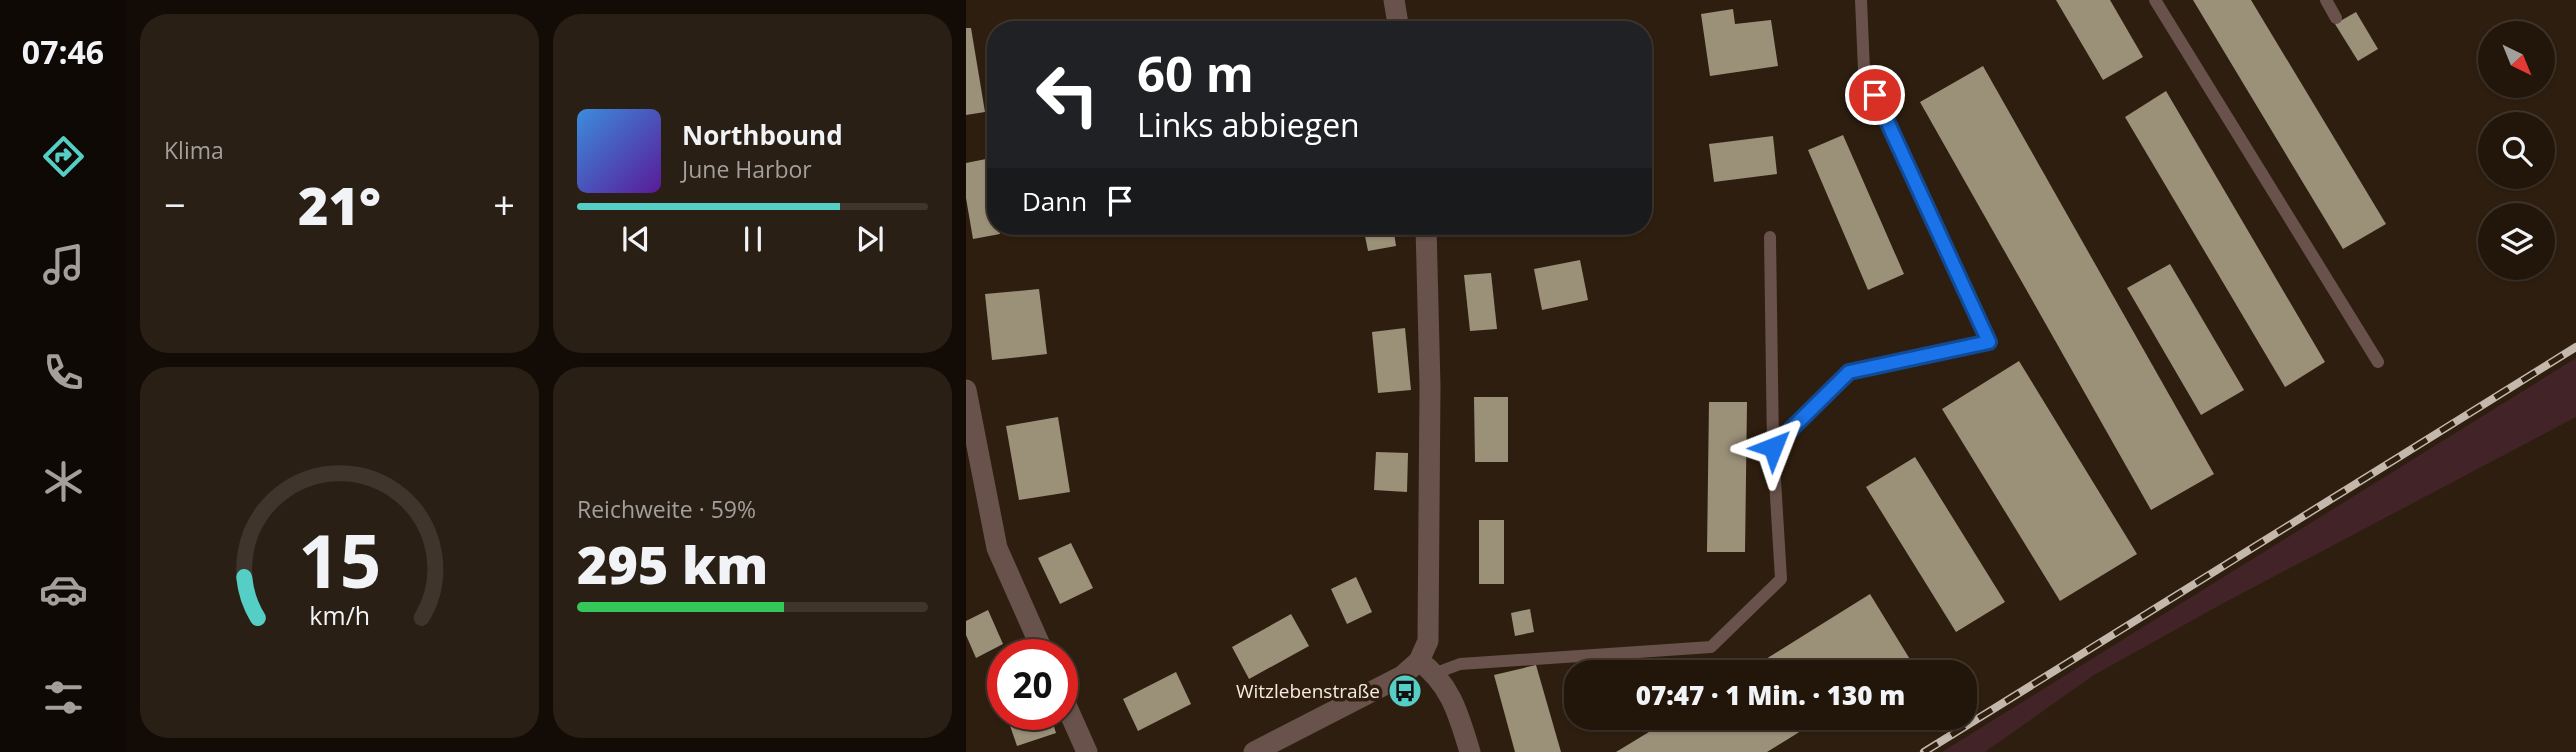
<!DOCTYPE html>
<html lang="de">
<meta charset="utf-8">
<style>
body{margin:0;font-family:"Open Sans",sans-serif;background:#2a1f14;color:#f1f3f6;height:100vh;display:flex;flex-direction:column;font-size:26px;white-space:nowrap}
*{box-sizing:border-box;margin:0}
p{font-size:23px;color:#a29f9d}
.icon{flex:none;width:38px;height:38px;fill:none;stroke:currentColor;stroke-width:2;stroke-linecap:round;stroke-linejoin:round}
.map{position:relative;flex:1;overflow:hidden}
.details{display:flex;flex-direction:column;gap:14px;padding:14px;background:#130c06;width:840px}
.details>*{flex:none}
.guide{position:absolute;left:21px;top:21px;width:665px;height:214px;border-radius:28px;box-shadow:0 2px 5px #0004,0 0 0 2px #3f352c;background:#202124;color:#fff;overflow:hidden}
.needle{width:46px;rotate:137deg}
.controls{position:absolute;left:1512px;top:21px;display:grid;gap:14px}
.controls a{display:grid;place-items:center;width:77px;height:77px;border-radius:50%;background:#22160b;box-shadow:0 2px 5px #0004,0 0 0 2px #3f352c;font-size:35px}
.speed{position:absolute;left:21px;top:639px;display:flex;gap:14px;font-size:35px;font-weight:700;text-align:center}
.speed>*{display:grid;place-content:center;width:91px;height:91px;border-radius:50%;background:#22160b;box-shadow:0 2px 5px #0004,0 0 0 2px #3f352c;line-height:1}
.speed .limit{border:10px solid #d22;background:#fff;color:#111}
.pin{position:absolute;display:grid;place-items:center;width:60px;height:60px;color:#fff;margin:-30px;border:4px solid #fff;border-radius:50%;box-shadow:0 2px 7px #0007}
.me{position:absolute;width:77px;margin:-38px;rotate:45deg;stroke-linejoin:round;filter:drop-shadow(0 0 5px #0008)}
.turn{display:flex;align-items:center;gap:24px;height:147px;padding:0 35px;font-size:32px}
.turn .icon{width:91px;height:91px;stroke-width:2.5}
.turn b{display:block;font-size:49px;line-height:60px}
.then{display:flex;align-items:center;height:66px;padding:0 35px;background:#0003;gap:14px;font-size:26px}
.big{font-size:52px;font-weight:800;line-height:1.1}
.details .card{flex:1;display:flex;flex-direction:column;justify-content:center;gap:10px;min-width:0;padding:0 24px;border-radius:28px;background:#2a1f14}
.details .dial{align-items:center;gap:0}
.dial svg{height:182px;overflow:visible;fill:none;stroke:#3f352c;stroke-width:7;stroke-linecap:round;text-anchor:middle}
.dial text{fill:#f1f3f6;stroke:none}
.song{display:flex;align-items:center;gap:21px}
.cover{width:84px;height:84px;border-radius:10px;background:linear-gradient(135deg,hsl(210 70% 55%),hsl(270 70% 35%))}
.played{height:7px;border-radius:4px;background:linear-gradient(90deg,#55cec5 75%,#3f352c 75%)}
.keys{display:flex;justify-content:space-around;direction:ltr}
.heat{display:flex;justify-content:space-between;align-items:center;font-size:38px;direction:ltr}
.charge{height:10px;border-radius:5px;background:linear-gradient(90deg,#34c759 59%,#3f352c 0)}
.details .tiles{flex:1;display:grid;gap:14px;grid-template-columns:repeat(2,1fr)}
.trip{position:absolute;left:598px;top:660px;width:413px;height:70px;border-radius:28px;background:#22160b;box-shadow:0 2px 5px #0004,0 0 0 2px #3f352c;font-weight:800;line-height:70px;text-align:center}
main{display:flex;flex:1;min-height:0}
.menu{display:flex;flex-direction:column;width:126px;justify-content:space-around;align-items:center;background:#0e0904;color:#a29f9d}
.menu .icon{width:49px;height:49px}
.menu .selected{color:#55cec5}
.menu b{font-size:32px;color:#f1f3f6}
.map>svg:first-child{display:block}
</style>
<main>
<nav class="menu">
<b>07:46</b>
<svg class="icon selected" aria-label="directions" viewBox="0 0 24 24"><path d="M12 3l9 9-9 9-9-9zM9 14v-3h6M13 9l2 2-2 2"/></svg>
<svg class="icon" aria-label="music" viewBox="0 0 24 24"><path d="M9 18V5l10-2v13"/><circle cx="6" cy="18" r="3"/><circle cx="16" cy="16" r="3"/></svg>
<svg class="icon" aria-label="phone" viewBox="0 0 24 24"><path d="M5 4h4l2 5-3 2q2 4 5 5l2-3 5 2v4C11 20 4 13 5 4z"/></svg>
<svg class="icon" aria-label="climate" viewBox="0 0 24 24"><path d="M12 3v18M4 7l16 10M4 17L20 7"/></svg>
<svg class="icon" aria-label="car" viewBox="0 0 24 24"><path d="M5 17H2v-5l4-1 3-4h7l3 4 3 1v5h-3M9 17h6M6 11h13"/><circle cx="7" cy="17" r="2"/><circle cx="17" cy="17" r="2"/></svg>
<svg class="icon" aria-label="filters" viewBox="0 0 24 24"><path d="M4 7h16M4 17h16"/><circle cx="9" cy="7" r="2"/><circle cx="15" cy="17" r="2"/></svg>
</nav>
<section class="details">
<div class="tiles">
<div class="card"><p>Klima</p>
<div class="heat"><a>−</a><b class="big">21°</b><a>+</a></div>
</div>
<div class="card">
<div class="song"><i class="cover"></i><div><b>Northbound</b><p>June Harbor</p></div></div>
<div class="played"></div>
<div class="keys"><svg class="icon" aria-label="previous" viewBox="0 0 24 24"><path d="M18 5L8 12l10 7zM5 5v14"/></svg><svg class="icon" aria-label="pause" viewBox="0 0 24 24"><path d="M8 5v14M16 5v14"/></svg><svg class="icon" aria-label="next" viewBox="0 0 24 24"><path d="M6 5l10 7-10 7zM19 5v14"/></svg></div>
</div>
<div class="card dial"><svg viewBox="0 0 100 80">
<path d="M14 69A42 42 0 1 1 86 69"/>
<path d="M14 69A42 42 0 0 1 8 51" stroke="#55cec5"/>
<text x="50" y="56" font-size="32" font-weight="700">15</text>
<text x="50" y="72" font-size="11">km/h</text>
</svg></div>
<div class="card"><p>Reichweite · 59%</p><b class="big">295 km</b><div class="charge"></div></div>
</div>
</section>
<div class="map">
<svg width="1610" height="752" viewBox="0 0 1610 752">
<rect width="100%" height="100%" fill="#2e1e0f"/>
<polygon fill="#422327" points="1610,358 1610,417 1254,605 1128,675 1019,752 976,752"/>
<g fill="#9b9179">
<polygon points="1090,0 1144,0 1177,57 1137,80"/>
<polygon points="1227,0 1285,0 1420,224 1377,249"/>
<polygon points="767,9 769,24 805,20 812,66 744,76 735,14"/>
<polygon points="1390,12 1412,49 1392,61 1369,24"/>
<polygon points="0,28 5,28 19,112 0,115"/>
<polygon points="1017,66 1248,474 1185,510 954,102"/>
<polygon points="1200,91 1359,362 1319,387 1159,117"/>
<polygon points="877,135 938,274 902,290 842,150"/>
<polygon points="807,136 811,174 748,182 743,144"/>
<polygon points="20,159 30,226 32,226 34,234 7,239 0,198 0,163"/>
<polygon points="397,226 427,226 430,246 402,251"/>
<polygon points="614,260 622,300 576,310 568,269"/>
<polygon points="1204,264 1278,390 1235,415 1161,288"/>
<polygon points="525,273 531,329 504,331 498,275"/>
<polygon points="73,289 81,354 26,360 19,294"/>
<polygon points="439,328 445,390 412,393 406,332"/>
<polygon points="1053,361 1171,554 1094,601 976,409"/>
<polygon points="508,397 542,397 542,462 509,462"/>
<polygon points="743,402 781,402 779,552 741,552"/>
<polygon points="92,417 104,492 53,500 40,426"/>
<polygon points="410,452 442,453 441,492 408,490"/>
<polygon points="949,457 1039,602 990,632 900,487"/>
<rect x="513" y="520" width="25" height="64"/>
<polygon points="105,543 127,588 94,604 72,558"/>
<polygon points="390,577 406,612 381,624 365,589"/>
<polygon points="904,594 945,661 928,672 779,672"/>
<polygon points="564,609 568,632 549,636 545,613"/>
<polygon points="22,610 37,644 10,658 0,635 0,621"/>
<polygon points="325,614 343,646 283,679 266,647"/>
<polygon points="570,665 595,752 549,752 528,675"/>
<polygon points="210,672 225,704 172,731 157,699"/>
<polygon points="40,714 84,714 90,733 51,746"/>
<polygon points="706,718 856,718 801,752 650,752"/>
</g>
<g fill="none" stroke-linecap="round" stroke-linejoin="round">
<g stroke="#68524b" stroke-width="12">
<polyline points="1189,0 1412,362"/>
<polyline points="1360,0 1370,18"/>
<polyline points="807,447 883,372 1023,342 898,70 895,0"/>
<polyline points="470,673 494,664 745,647 815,579 807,447 804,237"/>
</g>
<g stroke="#68524b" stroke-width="21">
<polyline points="428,0 433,30"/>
<polyline points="0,390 31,548 78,654"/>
<path d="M453 661C485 684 493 716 504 752"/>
<polyline points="96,696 121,752"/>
<polyline points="288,752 436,676 453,661 462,641 464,386 460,226"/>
</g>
<defs>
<polyline id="rail" points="958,752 1610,347"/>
</defs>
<use href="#rail" stroke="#c4b8ad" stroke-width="8"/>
<use href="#rail" stroke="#2e1e0f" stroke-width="5" stroke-dasharray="16" stroke-linecap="butt"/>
</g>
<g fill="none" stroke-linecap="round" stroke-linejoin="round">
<defs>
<polyline id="route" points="807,447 883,372 1023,342 909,95"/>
</defs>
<use href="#route" stroke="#114b97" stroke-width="18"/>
<use href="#route" stroke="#1a73e8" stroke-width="12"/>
</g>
<defs>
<symbol id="bus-disc" viewBox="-11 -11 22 22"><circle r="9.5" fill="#55cec5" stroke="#2e1e0f"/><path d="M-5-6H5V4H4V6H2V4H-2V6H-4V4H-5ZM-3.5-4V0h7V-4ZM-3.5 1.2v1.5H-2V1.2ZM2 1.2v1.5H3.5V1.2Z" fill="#111"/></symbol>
</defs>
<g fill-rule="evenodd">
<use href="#bus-disc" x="420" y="672" width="38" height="38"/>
</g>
<g text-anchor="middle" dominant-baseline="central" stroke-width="7" stroke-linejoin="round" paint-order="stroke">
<g font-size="19" fill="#f6ebe1" stroke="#2e1e0f" text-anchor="end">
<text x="414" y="691">Witzlebenstraße</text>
</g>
</g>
</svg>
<div class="controls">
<a><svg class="needle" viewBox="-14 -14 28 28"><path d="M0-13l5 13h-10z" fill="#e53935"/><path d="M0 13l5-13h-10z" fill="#a29f9d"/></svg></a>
<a><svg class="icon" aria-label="search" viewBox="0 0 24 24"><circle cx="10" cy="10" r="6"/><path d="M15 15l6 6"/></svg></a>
<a><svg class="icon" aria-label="layers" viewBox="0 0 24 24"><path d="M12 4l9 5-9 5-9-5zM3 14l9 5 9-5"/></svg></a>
</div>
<div class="speed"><div class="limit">20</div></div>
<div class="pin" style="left:909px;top:95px;background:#d93025"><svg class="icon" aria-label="arrive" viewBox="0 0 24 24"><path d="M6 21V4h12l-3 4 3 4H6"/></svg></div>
<svg class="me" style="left:807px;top:447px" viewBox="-20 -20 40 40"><path d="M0-17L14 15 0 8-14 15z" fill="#1a73e8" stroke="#fff" stroke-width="4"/></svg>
<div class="trip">07:47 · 1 Min. · 130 m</div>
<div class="guide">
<div class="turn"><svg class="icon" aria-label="left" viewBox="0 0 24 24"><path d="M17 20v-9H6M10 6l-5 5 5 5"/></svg><div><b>60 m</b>Links abbiegen</div></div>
<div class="then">Dann<svg class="icon" aria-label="arrive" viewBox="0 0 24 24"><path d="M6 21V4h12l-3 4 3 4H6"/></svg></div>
</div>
</div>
</main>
